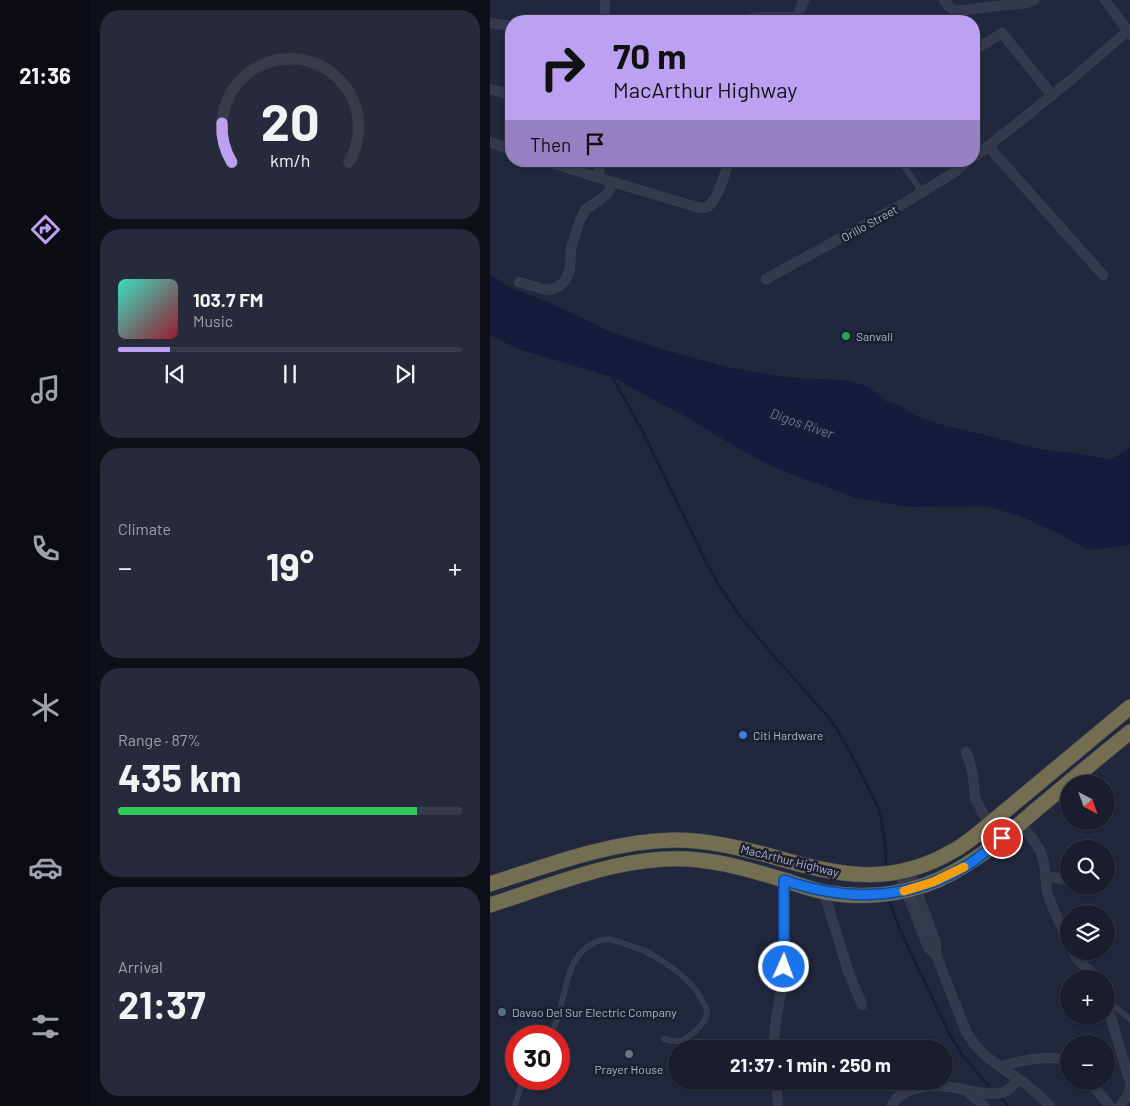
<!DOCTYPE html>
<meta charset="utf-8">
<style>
body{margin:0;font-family:Barlow,sans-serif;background:#262a3a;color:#f1f3f6;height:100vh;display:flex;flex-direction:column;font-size:19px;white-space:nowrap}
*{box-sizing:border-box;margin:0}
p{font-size:16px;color:#9fa2aa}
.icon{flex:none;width:28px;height:28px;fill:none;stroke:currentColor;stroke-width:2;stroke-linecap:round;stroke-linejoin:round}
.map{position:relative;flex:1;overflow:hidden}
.panel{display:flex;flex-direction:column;gap:10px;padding:10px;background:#0e1019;width:400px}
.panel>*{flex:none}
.hud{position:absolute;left:15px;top:15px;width:475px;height:152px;border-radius:20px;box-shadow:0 1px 4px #0004,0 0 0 1px #373b4a;background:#bca0f2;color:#111;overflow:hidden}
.needle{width:32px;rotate:139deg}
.tools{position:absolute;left:570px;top:775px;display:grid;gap:10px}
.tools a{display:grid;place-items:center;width:55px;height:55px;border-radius:50%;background:#191d2e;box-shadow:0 1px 4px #0004,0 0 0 1px #373b4a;font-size:25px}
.speed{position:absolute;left:15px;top:1025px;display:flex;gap:10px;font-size:25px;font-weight:700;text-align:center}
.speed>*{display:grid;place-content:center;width:65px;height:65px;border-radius:50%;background:#191d2e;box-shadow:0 1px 4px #0004,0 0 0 1px #373b4a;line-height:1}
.speed .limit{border:8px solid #d22;background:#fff;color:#111}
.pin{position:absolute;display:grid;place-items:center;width:42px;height:42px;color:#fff;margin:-21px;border:2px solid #fff;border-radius:50%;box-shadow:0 1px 5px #0007}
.me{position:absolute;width:55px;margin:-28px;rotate:2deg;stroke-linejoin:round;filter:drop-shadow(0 0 4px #0008)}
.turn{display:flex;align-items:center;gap:18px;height:105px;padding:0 25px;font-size:22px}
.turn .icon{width:65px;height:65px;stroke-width:2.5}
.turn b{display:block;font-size:35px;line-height:42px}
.then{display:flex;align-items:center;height:48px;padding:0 25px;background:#0003;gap:10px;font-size:19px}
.big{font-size:38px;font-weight:700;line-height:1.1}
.panel .widget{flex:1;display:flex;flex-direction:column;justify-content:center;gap:8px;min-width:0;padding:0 18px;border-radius:20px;background:#262a3a}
.panel .dial{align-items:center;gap:0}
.dial svg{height:130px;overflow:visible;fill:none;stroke:#373b4a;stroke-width:7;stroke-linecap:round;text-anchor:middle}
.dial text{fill:#f1f3f6;stroke:none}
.song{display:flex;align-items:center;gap:15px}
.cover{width:60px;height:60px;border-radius:8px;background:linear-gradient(135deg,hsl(170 70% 55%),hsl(350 70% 35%))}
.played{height:5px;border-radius:2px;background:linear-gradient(90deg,#bca0f2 15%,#373b4a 15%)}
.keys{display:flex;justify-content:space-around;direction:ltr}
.heat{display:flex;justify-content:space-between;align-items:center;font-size:28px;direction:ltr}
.charge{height:8px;border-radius:4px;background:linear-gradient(90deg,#34c759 87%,#373b4a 0)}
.trip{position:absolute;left:178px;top:1040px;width:285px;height:50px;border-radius:25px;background:#191d2e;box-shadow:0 1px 4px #0004,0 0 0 1px #373b4a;font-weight:700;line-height:50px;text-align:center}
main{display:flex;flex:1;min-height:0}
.menu{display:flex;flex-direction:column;width:90px;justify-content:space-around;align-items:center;background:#0a0c12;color:#9fa2aa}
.menu .icon{width:35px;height:35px}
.menu .selected{color:#bca0f2}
.menu b{font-size:22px;color:#f1f3f6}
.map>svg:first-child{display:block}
</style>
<main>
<nav class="menu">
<b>21:36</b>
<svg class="icon selected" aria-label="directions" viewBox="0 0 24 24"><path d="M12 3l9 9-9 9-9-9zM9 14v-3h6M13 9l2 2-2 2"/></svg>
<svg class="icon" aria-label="music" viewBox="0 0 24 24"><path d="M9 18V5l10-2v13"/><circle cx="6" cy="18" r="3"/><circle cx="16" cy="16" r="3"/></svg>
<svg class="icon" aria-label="phone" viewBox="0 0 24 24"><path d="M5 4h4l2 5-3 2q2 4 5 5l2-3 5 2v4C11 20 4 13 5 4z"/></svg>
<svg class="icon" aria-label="climate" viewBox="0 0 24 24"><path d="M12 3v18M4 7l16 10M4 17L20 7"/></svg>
<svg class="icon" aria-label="car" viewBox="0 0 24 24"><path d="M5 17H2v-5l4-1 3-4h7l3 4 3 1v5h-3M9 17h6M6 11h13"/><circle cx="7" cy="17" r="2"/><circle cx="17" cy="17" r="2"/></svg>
<svg class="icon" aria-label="filters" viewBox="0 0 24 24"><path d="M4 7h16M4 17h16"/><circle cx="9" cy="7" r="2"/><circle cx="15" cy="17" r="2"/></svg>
</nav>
<section class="panel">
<div class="widget dial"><svg viewBox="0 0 100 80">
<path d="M14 69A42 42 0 1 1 86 69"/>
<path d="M14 69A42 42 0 0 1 8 45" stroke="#bca0f2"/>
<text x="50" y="56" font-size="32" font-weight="700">20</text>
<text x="50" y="72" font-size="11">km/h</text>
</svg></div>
<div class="widget">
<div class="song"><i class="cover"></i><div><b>103.7 FM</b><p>Music</p></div></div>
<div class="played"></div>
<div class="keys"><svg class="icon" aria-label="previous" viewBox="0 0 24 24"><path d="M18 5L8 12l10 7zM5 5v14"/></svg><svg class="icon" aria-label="pause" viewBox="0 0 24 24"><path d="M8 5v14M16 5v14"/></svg><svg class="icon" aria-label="next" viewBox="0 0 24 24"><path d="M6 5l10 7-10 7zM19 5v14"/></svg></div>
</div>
<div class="widget"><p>Climate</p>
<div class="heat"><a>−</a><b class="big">19°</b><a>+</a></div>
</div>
<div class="widget"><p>Range · 87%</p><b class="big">435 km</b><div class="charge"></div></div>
<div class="widget"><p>Arrival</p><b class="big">21:37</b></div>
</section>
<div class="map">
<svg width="640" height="1106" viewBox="0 0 640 1106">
<rect width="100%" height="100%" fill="#21273d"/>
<polygon fill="#141b3b" points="0,274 19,287 60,303 121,332 175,350 241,368 301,378 355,380 379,387 395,401 409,405 426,416 456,426 499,436 549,449 590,454 621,460 640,447 640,545 598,550 568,533 535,518 497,506 418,507 366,498 286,468 244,446 198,418 122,377 28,349 0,335"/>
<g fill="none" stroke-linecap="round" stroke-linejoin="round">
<g stroke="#141b3b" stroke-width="2.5">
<path d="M121 375 152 430 216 562 230 587 249 615 282 654 334 712 345 726 364 759 388 807C394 826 395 844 396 864"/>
<polyline points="399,900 410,930 460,1035 473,1056 499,1086"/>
<polyline points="512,1099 518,1106"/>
</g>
<defs>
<g id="lane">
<polyline points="410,161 432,192"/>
<polyline points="618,1001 640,1019"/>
<path d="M59 1036C78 1010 70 958 104 943 110 940 115 938 122 940 131 942 141 946 150 949 157 951 162 955 167 958 186 969 203 982 213 1002 215 1005 217 1009 217 1013 216 1023 199 1039 189 1041 184 1042 179 1040 174 1039"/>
<polyline points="25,1106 33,1079"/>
</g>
<g id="street">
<polyline points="454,0 459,7 465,11 525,4 537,3 544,0"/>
<polyline points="615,0 640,34"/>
<polyline points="305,20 314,0"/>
<polyline points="115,21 115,0"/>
<polyline points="238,21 273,17 307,17"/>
<polyline points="0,23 21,26"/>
<polyline points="484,50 512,33 562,95"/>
<polyline points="0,89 21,95"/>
<polyline points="0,142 21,150"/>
<polyline points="498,146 613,275"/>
<polyline points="484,157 530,121 582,79 640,29"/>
<path d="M56 161 109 178 207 207C210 208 212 208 215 208 227 204 235 173 239 161"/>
<polyline points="109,178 110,161"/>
<polyline points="276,279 411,205 465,172 478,161"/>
<polyline points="29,282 56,290 66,288 74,282 80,270 81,248 90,220 96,209 108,201 117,194 123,182"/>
<polyline points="476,752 480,763 483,775 485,798 494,815 501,823"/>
<path d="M530 823C540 836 552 848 554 864 556 873 555 882 557 891 562 909 571 926 579 942"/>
<path d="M419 870 446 943V955L476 1031C488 1054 507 1064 527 1078 539 1086 550 1096 560 1106"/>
<polyline points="409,873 438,947 446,955"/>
<polyline points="555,876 579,880"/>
<polyline points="334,892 358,971 372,1005"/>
<polyline points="583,951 587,959 608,979"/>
<polyline points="616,1001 640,1082"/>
<path d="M284 1049C283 1024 291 1000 293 976 296 944 295 912 294 880"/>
<path d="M511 1067C530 1060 559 1055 579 1060"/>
<polyline points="286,1081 288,1106"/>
<polyline points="599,1081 620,1106"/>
<polyline points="475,1090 494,1106"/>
<path d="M402 1106C410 1086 442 1085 460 1087 476 1089 498 1097 514 1092 520 1090 524 1084 528 1079"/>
<polyline points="630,1106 637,1097 640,1088"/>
</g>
<g id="highway">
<path d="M0 884C59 865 121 841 184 840 218 840 251 848 284 857 348 876 402 887 463 851 471 847 478 841 485 836L640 707"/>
<path d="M0 905C66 884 139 852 209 860 238 863 267 872 294 880 307 884 320 889 334 892 367 898 403 896 435 885 478 870 513 838 547 809 578 783 609 757 640 732"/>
</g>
</defs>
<use href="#lane" stroke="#3e4356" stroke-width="5.5"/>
<use href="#street" stroke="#3e4356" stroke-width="10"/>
<use href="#highway" stroke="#3d4155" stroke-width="16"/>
<use href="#lane" stroke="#35394d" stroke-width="4.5"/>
<use href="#street" stroke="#35394d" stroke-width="9"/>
<use href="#highway" stroke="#736e51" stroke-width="15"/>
</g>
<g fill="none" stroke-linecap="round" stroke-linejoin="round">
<defs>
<path id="route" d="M294 967V880C357 902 418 901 476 866 489 858 500 848 512 838"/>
</defs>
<use href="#route" stroke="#114b97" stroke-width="12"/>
<use href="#route" stroke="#1a73e8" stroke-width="9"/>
<polyline stroke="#f59e0b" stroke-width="9" points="414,891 443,882 474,867"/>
</g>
<circle fill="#2e9e5b" stroke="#1a1f31" stroke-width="2" cx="356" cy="336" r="5"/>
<circle fill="#3f7fe0" stroke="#1a1f31" stroke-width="2" cx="253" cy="735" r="5"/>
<circle fill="#5c6f8a" stroke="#1a1f31" stroke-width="2" cx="12" cy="1012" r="5"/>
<circle fill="#6b7280" stroke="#1a1f31" stroke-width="2" cx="139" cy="1054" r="5"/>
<g text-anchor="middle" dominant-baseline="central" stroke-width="5" stroke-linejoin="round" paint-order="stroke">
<g font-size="12" fill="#b0b4c8" stroke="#1a1f31">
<text transform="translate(379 223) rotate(-29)">Orillo Street</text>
<text transform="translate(300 860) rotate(14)">MacArthur Highway</text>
</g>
<g font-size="12" fill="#b0b4c8" stroke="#1a1f31" text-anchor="start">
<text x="366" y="336">Sanvali</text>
<text x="263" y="735">Citi Hardware</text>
<text x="22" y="1012">Davao Del Sur Electric Company</text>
<text x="139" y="1069" text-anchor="middle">Prayer House</text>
</g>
<g font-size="14" font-style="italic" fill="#6774aa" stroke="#1a1f31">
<text transform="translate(312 423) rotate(19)">Digos River</text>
</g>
</g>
</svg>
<div class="tools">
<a><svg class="needle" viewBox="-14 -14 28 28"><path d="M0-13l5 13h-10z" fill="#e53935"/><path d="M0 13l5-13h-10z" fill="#9fa2aa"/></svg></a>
<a><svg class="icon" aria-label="search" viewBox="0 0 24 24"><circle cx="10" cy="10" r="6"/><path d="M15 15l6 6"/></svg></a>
<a><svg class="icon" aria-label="layers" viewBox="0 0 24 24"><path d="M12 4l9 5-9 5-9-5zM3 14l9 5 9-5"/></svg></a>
<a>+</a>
<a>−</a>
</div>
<div class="speed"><div class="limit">30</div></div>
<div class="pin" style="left:512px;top:838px;background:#d93025"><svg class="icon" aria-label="arrive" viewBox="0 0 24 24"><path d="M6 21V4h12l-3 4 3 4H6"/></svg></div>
<svg class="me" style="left:294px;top:967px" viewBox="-20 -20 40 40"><circle r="17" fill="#1a73e8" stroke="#fff" stroke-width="3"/><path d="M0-11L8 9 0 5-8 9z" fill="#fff"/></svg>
<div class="trip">21:37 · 1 min · 250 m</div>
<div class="hud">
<div class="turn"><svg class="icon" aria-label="right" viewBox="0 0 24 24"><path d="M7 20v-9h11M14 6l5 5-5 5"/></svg><div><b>70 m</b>MacArthur Highway</div></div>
<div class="then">Then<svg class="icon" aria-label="arrive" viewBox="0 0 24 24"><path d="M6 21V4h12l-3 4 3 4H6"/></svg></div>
</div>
</div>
</main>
